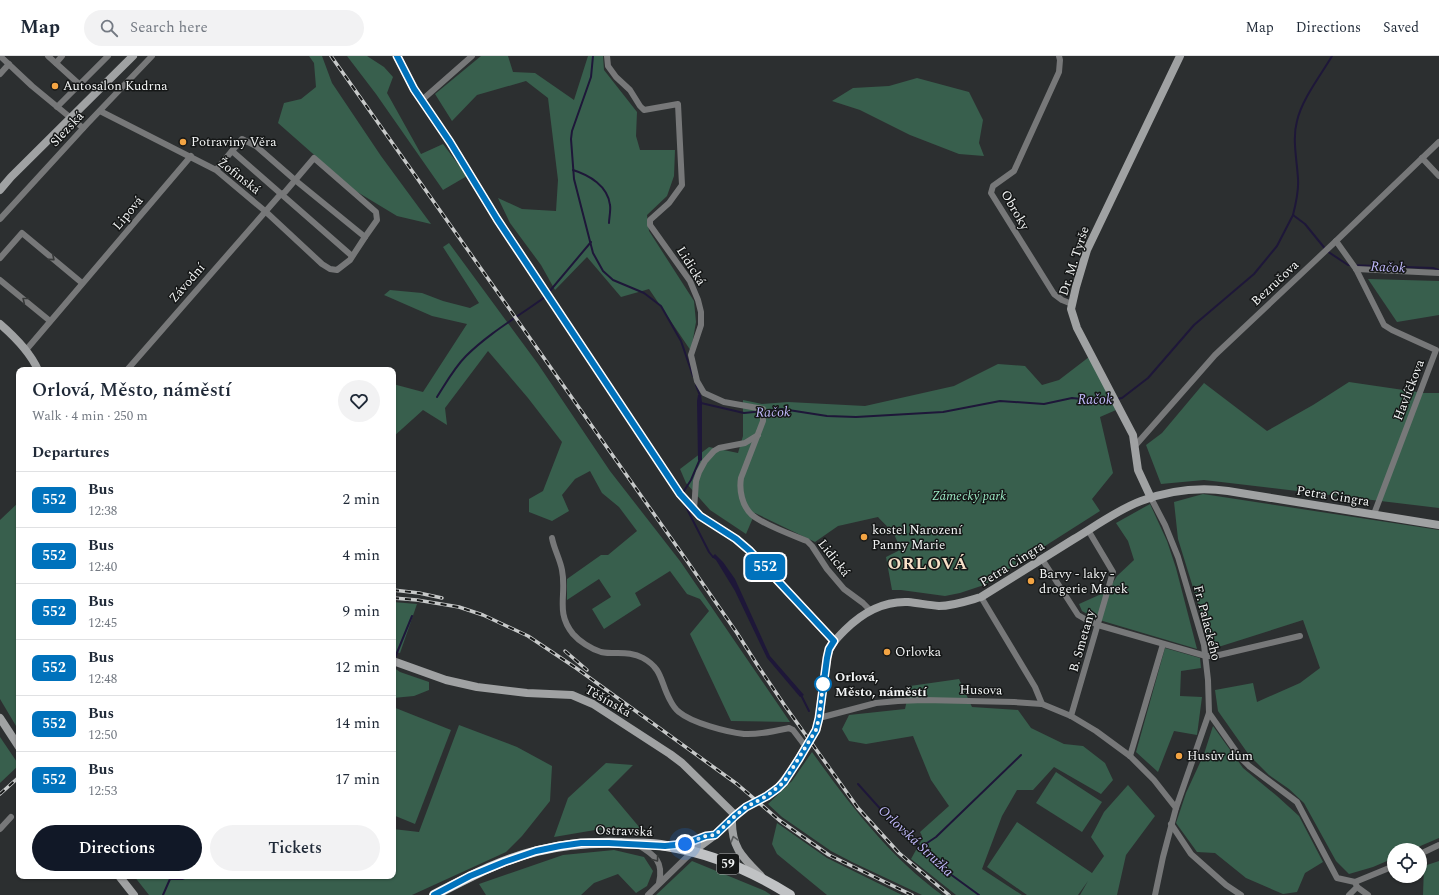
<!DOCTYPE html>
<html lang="en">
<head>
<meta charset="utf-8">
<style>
	body { margin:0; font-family:Spectral,serif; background:#f2f2f3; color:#1f2937; height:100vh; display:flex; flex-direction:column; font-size:15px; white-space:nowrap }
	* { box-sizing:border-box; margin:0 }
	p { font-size:13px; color:#747a83 }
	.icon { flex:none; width:22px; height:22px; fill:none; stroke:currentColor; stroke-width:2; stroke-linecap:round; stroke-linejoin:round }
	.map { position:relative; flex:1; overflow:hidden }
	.panel { position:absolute; left:16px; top:311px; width:380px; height:512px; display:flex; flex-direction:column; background:#fff; border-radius:8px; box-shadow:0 1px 3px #0004 }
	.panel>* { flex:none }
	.badge { padding:0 8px; border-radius:6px; font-size:14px; line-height:26px }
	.tools { position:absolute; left:1387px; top:787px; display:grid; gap:8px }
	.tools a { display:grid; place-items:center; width:40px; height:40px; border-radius:50%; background:#fff; box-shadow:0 1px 3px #0004; font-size:20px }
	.you { position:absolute; width:20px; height:20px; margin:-10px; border:3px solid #fff; border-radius:50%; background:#1a73e8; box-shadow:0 0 0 6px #1a73e833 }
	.map>.badge { position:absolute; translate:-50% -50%; box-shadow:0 0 0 2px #fff }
	h2 { padding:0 16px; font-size:15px; line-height:36px }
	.round { display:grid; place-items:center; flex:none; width:42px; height:42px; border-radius:21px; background:#f2f2f3 }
	.summary { display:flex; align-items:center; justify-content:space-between; height:68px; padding:0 16px }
	h1 { font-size:19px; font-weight:600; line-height:30px }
	.action { display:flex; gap:8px; margin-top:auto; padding:8px 16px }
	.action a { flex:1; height:46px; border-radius:24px; background:#111827; color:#fff; font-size:16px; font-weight:600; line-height:46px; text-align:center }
	.action a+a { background:#f2f2f3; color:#1f2937 }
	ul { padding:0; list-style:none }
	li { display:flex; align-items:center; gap:12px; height:56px; padding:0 16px; border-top:1px solid #e0e1e3 }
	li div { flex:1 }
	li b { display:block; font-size:15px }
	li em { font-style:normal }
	li .badge { min-width:44px; font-weight:700; text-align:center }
	header { display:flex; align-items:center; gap:24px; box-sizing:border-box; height:56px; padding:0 20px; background:#fff; border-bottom:1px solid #e0e1e3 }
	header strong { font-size:19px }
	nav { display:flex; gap:22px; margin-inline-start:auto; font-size:14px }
	.search { width:280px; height:36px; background:#f2f2f3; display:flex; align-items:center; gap:10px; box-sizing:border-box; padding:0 14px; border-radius:22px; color:#747a83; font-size:15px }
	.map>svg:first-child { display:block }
	.green { fill:#385f4d }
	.water { fill:#1e1739 }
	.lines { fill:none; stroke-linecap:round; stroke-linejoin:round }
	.stream { stroke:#1e1739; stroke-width:2 }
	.street { stroke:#777879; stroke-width:6 }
	.secondary { stroke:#a0a2a3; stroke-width:8 }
	.primary { stroke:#c0c2c4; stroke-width:10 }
	.rail-casing { stroke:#c7c9c9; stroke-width:3.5 }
	.rail { stroke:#151717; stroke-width:2; stroke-dasharray:6; stroke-linecap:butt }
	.oneway { stroke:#373939 }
	.oneway2 { stroke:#5a5c5d }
	.line-casing { stroke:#fff; stroke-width:9 }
	.line { stroke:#0072bc; stroke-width:6 }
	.walk { stroke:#f3f5f5; stroke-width:4; stroke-dasharray:0 7.2 }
	.poi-dot { fill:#f3a443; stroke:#151717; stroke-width:1.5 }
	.stop-dot { fill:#fff; stroke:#0072bc; stroke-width:2 }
	.labels { text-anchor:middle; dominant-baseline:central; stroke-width:3; stroke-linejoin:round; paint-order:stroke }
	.shield { fill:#151717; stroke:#b0b2b2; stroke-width:1 }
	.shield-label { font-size:12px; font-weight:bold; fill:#f3f5f5 }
	.poi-label { font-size:13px; fill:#f3f5f5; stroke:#151717; text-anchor:start }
	.street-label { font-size:13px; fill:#f3f5f5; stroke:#151717 }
	.park-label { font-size:13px; font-style:italic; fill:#9ae8c3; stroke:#151717 }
	.stop-label { font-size:13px; font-weight:bold; fill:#f3f5f5; stroke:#151717; text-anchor:start }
	.water-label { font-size:14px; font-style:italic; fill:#bfb8fa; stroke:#151717 }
	.district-label { font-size:17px; font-weight:bold; letter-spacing:1px; fill:#f7e0c8; stroke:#151717 }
</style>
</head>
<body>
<header>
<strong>Map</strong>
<div class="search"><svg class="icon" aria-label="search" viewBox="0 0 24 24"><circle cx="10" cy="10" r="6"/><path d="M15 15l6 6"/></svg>Search here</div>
<nav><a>Map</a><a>Directions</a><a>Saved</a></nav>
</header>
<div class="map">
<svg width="1439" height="839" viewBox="0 0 1439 839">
	<rect width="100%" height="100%" fill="#2c2f30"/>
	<!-- green -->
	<g class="green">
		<polygon points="309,0 322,0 332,27 381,100 431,168 397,160 354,134 278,67 284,47 301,43 316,31 314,7"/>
		<polygon points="347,0 367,0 384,11 393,21 387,37 421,98 443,88 467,120 443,134 376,38"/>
		<polygon points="481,0 508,0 513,16 535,17 574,44 588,0 603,0 604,14 637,56 636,80 640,94 675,94 674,120 667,140 647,159 649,175 694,245 696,266 691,295 649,233 621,241 587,201 555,234 541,209 510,167 498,142 522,153 556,155 558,124 548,42 526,25 477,39 452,65 435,38"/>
		<polygon points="917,22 969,36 983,64 979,87 984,100 959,98 910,79 860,54 832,45 853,32 889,30"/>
		<polygon points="449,187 538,308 610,415 680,505 790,666 731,665 690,578 709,555 700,543 687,538 670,515 635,537 641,549 604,573 592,553 611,541 599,523 567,544 567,523 601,499 608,499 637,475 619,451 602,437 590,415 575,423 562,439 569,455 552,465 529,456 529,443 543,435 562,386 528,342 488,295 445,352 447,369 423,354 393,381 393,328 423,336 467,268 432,260 384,239 390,234 422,237 443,245 470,252 479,247 443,191"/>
		<polygon points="1368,223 1439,225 1439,259 1397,266"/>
		<path d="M1089 301 1116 354 1100 361 1113 417 1092 443 1100 455 984 529 960 537 945 540 901 534H892L886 501 898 495C900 480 888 472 878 461L838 470 815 486 755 457 746 478 710 454 686 427 680 413 709 391 738 397 743 380V344L762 348 788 346 865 350 954 330 998 308 1025 310 1042 329 1059 324Z"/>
		<polygon points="1349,326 1424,337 1439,337 1439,452 1204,424 1161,428 1146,389 1162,377 1204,327 1267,375 1313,349"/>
		<polygon points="1203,438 1439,474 1439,782 1411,794 1394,794 1394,802 1373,811 1349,818 1336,805 1304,747 1289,733 1269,719 1249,699 1218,655 1215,634 1253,627 1257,646 1300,627 1320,612 1303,564 1212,593 1178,483 1174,446"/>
		<polygon points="19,446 19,675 0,643 0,464"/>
		<polygon points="1150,448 1167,485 1176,512 1197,593 1096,563 1082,555 1079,548 1108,535 1117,520 1134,504 1128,485 1116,467"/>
		<polygon points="393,546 417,548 400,597 393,595"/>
		<polygon points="1165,592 1200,602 1201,612 1181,615 1180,640 1202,641 1197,679 1174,675 1158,716 1136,696"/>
		<polygon points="393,611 400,616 429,626 429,634 414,640 393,642"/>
		<polygon points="959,623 972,651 1018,654 1031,672 1064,688 1083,690 1105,707 1113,724 1101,738 1054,711 1033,734 1017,734 1002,760 982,813 1022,839 956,839 911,803 921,785 922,780 920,776 949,750 931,724 913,680 866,688 849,685 842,673 849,659 905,653 910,630"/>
		<polygon points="393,651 451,674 415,768 393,759"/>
		<polygon points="459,669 517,691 552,710 550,745 522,780 506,796 412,839 149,839 134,820 393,820 393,773 419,776"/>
		<polygon points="1213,670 1243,712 1277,740 1299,760 1323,806 1305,817 1297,836 1283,838 1246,822 1215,797 1197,796 1176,767 1186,737 1204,698"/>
		<polygon points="0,681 19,709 0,727"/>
		<path d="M812 696C850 749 889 800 942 839H922L852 806 831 795 782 761 768 748 792 725Z"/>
		<polygon points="606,707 633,709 608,734 640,772 595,774 554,781 568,742"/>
		<polygon points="1056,716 1102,746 1082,776 1036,747"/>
		<polygon points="1128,729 1155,760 1126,799 1117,839 1080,839 1088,825 1078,839 1027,839 987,811 1017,766 1092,817 1104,800 1091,781 1104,756"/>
		<polygon points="777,767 827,802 902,839 827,839 777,798 772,788"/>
		<polygon points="614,794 644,801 653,815 647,830 636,837 618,818 594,827 581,839 486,839 479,828 563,799"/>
		<polygon points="692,805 765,835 771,839 656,839"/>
		<polygon points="1439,805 1439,839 1423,839 1424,810"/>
	</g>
	<!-- water -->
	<g class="water">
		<polygon points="698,339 701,339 702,346 702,404 700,405 698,404 697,345"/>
		<polygon points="715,498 723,506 735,523 770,600 804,639 800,641 767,602 735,535 716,504 712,501"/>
	</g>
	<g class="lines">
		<!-- stream -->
		<g class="stream">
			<polyline points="593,0 591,21 572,75 571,83 574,123 593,197 603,215 613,224 644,237 661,250 681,285 693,320"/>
			<path d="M573 114C589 119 608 130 610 149 611 154 609 162 609 167"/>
			<path d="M1293 159C1296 147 1299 135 1298 123 1297 104 1292 83 1297 65 1302 43 1321 19 1332 0"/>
			<polyline points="549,236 591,186"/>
			<polyline points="696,329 700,340"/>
			<path d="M437 341C446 327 454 312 466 300 489 277 519 260 545 241"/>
			<polyline points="1117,343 1122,342 1148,322 1194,269 1254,218 1277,190 1293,159 1305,168 1327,195 1348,209 1433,212 1439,214"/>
			<polyline points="701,347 744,357 782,353 827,360 856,361 943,356 1000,345 1044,348 1072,342 1101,345 1112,344"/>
			<polyline points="682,438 691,424 700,403"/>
			<polyline points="685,449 709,496 713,501"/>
			<polyline points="394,604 412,560"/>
			<polyline points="801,639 809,655"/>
			<polyline points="858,728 884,757 946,815 979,839"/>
			<polyline points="921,791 936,781 1021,699"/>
			<polyline points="163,839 170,823 182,823 190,820"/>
		</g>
		<!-- street -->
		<g class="street">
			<polyline points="0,0 32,30 83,72"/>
			<polyline points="48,0 79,28"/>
			<path d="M607 0 608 10 616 21 630 34 640 50 644 54 678 48 682 129 669 147 650 164V169L690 225 698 244 701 256V269L691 299 697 325 704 337 724 346 763 353V365L741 422C739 434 742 450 752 459 764 469 792 479 807 485L812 490 827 513 844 533 863 547 870 554"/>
			<polyline points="1059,0 1060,4 1059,16 1014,115 993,130 991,137 1054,238 1062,244 1072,248"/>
			<polyline points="56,7 62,0"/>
			<polyline points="0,18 9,8"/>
			<polyline points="422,44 472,0"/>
			<polyline points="57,51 108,0"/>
			<polyline points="100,55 216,114 265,155 322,208 330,213 337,214 350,204 365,181 295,124 256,90 242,83 216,114"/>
			<polyline points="232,95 352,200"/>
			<polyline points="1422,102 1439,120"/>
			<polyline points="0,163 87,68 152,0"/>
			<polyline points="1336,185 1356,213 1384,269 1392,274 1436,294 1374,458"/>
			<polyline points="0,202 22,177 82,227"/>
			<polyline points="1356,213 1439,217"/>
			<polyline points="0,224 50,265"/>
			<polyline points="26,294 191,100"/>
			<polyline points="127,314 279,140 285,136 314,102 376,156 377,164 365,181"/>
			<polyline points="1134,391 1215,299 1336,185 1439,86"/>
			<polyline points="1151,442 1165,469 1178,501 1204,589 1208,624 1209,657 1176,752 1163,801 1155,839"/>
			<polyline points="694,454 696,425 699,416 705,405 714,395 719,392 745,387 758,379"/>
			<path d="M552 482C554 493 560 503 562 514 567 539 555 556 573 578 579 585 591 593 601 596 615 599 629 594 643 602 663 613 660 626 670 644 672 648 675 653 679 656 692 667 727 676 744 678 759 679 775 675 789 672L793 674 806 691"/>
			<polyline points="1042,503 1078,559 1085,563 1098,569 1206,600 1215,600 1300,580"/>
			<polyline points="981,541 1035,631 1042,648"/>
			<polyline points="1209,657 1240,701 1249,710 1297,746 1337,822 1355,826 1394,810"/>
			<polyline points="1071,660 1113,516 1088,474"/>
			<polyline points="819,662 876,647 898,645 924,644 1014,646 1042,648 1071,660 1096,675 1130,700 1154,724 1176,752"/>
			<polyline points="1130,700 1163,588"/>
			<polyline points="1171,768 1191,798 1226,829 1241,839"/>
			<polyline points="0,773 11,761"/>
			<path d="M638 789C655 799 664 806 659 827"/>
			<polyline points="1420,798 1439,789"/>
			<polyline points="1357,831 1368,839"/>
			<polyline points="648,839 692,796"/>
			<polyline points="1349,839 1357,831 1355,826"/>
		</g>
		<!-- secondary -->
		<g class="secondary">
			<polyline points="397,0 414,33 450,86 497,163 680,438 700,460 736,483 750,495 834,585"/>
			<polyline points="0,134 11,121 133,0"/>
			<path d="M0 268C15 281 30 296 38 314"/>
			<polyline points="1151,442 1138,414 1133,379 1077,272 1071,253 1076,231 1087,194 1180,0"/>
			<polyline points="393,605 446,624 477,631 527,637 572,639 593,648 670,698 682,707 735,759"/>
			<polyline points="0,662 19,691"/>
			<path d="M732 763C731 791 742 801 761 820"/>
			<polyline points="671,789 685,788 712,780"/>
			<path d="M692 796 715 779 735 759 746 751 767 740 778 732 791 715 816 674 819 662 827 602C829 590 836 583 845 574 862 557 883 545 908 546 918 547 928 549 939 550 953 550 967 545 981 541 1012 522 1043 502 1074 483 1094 471 1119 453 1141 445 1168 435 1199 431 1228 435L1439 469"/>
			<polyline points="119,820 134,839"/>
		</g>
		<!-- primary -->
		<path class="primary" d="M434 839C467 822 500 804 537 795 565 788 592 786 621 787 636 788 652 787 666 790 710 797 752 815 790 839"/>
		<!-- rail casing -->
		<g class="rail-casing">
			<g id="rail">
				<polyline points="331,0 685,502 737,577 758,610 785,650 858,752 899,797 949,839"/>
				<polyline points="393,534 419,537 442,542"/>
				<polyline points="393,542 417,544 459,551 483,559 528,580 576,612 737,728 779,764 829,799 912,839"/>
				<polyline points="565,595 587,614"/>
				<polyline points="0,738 19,721"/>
			</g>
		</g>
		<!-- rail -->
		<use href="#rail" class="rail"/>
	</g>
	<!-- one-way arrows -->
	<defs><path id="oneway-chevron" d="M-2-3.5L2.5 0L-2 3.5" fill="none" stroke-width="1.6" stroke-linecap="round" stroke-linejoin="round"/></defs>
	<g class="oneway">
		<use href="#oneway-chevron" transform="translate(52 202) rotate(40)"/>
		<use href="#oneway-chevron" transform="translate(25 244) rotate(-141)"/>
		<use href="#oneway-chevron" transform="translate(656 803) rotate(54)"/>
	</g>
	<use class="oneway2" href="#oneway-chevron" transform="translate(734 783) rotate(-106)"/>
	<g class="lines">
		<!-- line casing -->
		<g class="line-casing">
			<polyline id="line" points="397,0 414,33 450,86 497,163 680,438 700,460 736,483 750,495 834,585 829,593 827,602 819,662 816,674 799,703 784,726 778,732 767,740 746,751 735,760 715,779 706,780 685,788 665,790 609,787 581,787 560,790 536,795 504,806 470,820 434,839"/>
		</g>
		<!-- line -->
		<use href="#line" class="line"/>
		<!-- walk -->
		<polyline class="walk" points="685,788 706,780 715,779 735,760 746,751 767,740 784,726 816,674 819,662 823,628"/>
	</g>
	<!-- markers -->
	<g class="poi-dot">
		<circle cx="55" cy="30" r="4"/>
		<circle cx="183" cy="86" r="4"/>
		<circle cx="864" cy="481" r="4"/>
		<circle cx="1031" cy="525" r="4"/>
		<circle cx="887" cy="596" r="4"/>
		<circle cx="1179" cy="700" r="4"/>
	</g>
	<circle class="stop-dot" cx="823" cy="628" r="8"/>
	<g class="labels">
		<!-- shield labels -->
		<rect class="shield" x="717" y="798" width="22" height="20" rx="3"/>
		<g class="shield-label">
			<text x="728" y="808">59</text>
		</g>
		<!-- poi labels -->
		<g class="poi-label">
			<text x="63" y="30">Autosalon Kudrna</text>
			<text x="191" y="86">Potraviny Věra</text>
			<text x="872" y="474">kostel Narození<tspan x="872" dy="15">Panny Marie</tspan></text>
			<text x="1039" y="518">Barvy - laky -<tspan x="1039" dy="15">drogerie Marek</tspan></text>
			<text x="895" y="596">Orlovka</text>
			<text x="1187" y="700">Husův dům</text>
		</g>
		<!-- street labels -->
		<g class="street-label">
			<text transform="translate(67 73) rotate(-47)">Slezská</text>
			<text transform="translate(239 120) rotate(38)">Žofinská</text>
			<text transform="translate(1015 154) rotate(60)">Obroky</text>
			<text transform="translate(128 157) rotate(-50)">Lipová</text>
			<text transform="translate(1074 205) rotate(-72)">Dr. M. Tyrše</text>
			<text transform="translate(691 210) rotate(58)">Lidická</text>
			<text transform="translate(187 227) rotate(-49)">Závodní</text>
			<text transform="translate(1275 227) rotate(-43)">Bezručova</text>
			<text transform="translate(1409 334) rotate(-69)">Havlíčkova</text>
			<text transform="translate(1333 440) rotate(9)">Petra Cingra</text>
			<text transform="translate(834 502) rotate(52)">Lidická</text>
			<text transform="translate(1012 508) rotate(-32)">Petra Cingra</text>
			<text transform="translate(1207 567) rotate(76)">Fr. Palackého</text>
			<text transform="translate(1082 585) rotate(-74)">B. Smetany</text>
			<text transform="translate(981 634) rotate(1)">Husova</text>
			<text transform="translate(608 645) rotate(30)">Těšínská</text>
			<text transform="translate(624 775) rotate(2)">Ostravská</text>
		</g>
		<!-- park labels -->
		<g class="park-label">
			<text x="969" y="440">Zámecký park</text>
		</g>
		<!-- stop labels -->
		<g class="stop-label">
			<text x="835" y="621">Orlová,<tspan x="835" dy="15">Město, náměstí</tspan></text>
		</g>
		<!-- water labels -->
		<g class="water-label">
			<text transform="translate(1388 211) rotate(3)">Račok</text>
			<text x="1095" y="343">Račok</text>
			<text transform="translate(773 356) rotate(-1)">Račok</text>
			<text transform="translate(916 785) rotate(43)">Orlovská Stružka</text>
		</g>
		<!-- district labels -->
		<g class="district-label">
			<text x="928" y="508">ORLOVÁ</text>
		</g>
	</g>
</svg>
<div class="tools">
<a><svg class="icon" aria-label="locate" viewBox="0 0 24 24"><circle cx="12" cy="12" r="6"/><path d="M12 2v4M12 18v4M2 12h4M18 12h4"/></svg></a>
</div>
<div class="you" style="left:685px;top:788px"></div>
<b class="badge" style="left:765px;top:511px;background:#0072bc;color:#fff">552</b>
<section class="panel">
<div class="summary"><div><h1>Orlová, Město, náměstí</h1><p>Walk · 4 min · 250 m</p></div><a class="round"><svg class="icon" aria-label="heart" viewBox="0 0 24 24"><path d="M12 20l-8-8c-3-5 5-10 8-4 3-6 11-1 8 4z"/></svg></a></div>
<h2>Departures</h2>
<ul>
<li><span class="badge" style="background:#0072bc;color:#fff">552</span><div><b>Bus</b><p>12:38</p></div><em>2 min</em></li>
<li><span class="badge" style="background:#0072bc;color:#fff">552</span><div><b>Bus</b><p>12:40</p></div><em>4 min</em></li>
<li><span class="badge" style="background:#0072bc;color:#fff">552</span><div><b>Bus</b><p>12:45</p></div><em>9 min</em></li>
<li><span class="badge" style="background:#0072bc;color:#fff">552</span><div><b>Bus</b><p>12:48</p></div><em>12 min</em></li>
<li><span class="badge" style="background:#0072bc;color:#fff">552</span><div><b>Bus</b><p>12:50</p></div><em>14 min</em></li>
<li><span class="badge" style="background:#0072bc;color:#fff">552</span><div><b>Bus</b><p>12:53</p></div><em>17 min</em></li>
</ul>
<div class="action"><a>Directions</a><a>Tickets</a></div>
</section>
</div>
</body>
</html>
